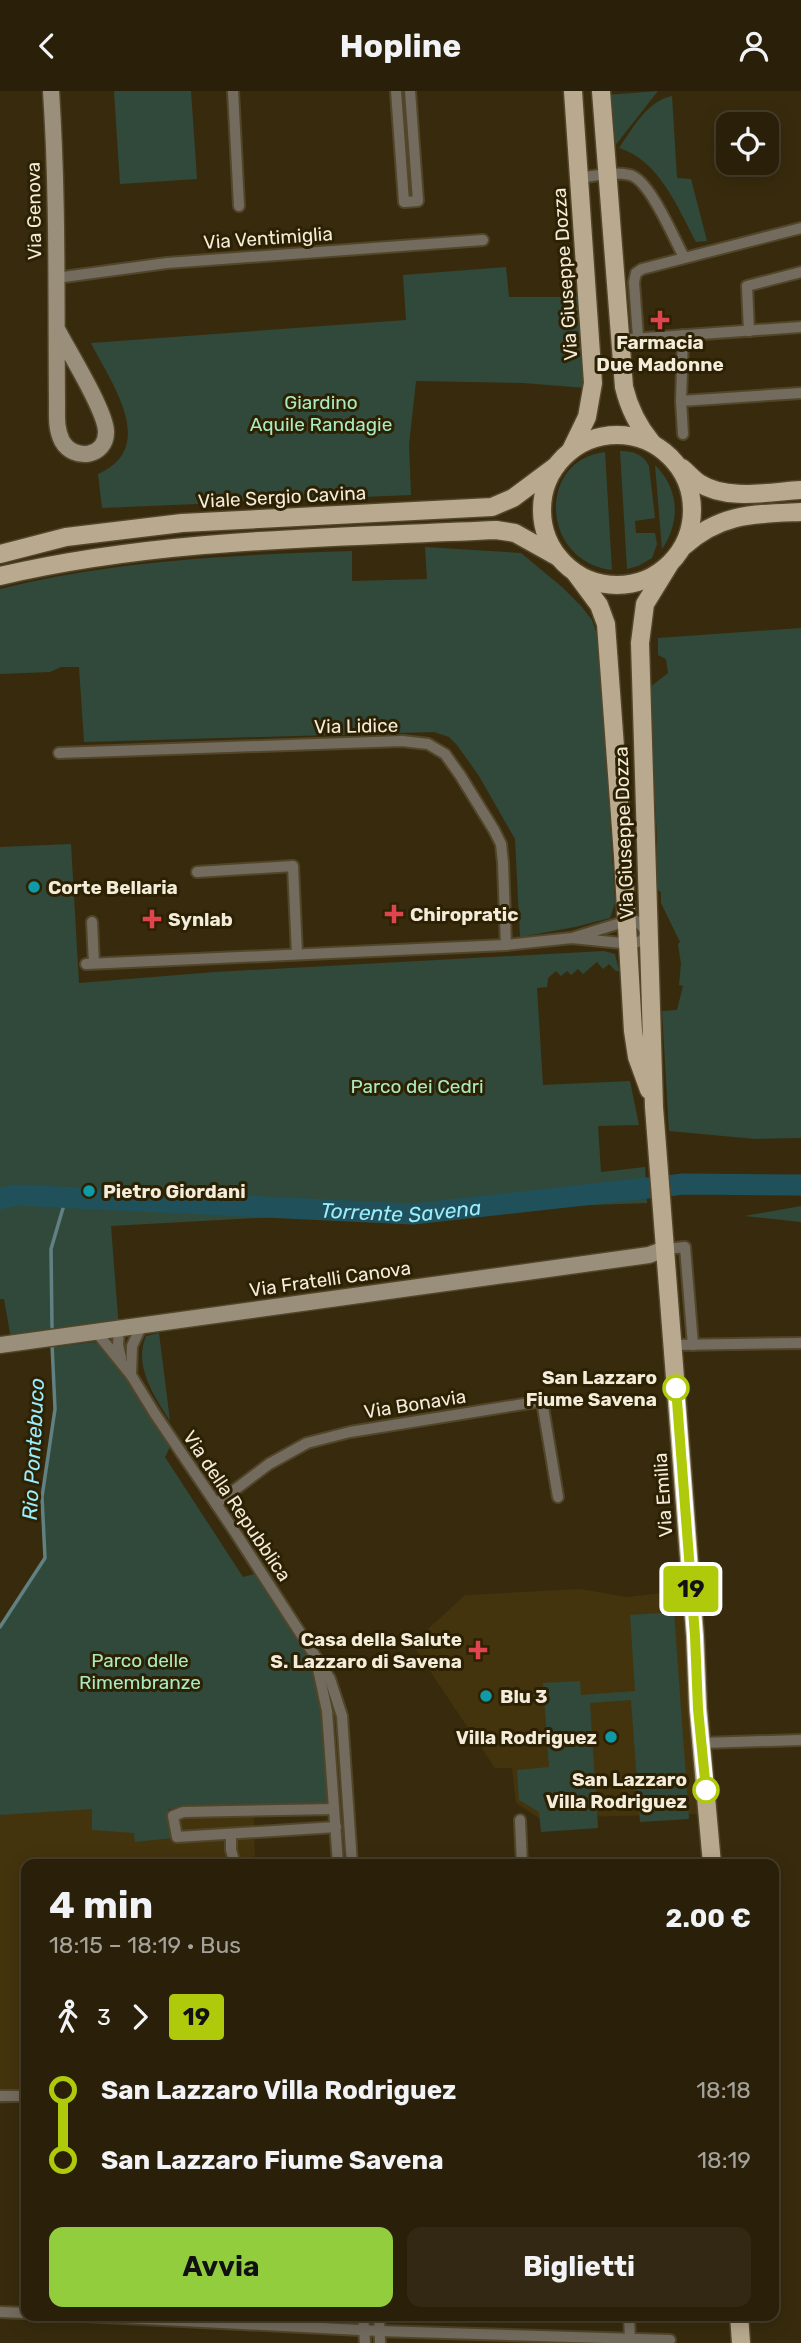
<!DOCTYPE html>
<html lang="it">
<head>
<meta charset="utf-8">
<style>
	body { margin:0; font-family:Rubik,sans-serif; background:#322813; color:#f1f3f6; height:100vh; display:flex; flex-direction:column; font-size:26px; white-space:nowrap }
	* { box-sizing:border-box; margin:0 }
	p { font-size:23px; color:#a5a39c }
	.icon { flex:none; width:38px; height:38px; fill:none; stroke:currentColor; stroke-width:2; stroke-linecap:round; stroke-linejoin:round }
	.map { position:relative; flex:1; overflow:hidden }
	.side { position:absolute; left:21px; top:1768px; width:758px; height:462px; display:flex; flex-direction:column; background:#2a200a; border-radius:14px; box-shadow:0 4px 18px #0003,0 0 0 2px #463e2b }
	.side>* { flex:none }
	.badge { padding:0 14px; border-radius:5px; font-size:24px; line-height:46px }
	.tools { position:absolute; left:716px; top:21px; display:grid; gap:14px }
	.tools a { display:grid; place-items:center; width:63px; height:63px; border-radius:14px; background:#2a200a; box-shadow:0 4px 18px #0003,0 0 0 2px #463e2b; font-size:35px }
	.map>.badge { position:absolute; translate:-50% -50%; box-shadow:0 0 0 4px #fff }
	.legs { display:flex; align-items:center; gap:10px; height:77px; padding:0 28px; font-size:23px }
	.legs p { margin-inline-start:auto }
	.headline { display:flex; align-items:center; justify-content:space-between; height:119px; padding:0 28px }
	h1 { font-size:38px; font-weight:700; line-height:52px }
	.button { display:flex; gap:14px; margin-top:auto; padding:14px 28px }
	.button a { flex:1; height:80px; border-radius:14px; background:#92cd3e; color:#111; font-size:28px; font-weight:700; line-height:80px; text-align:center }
	.button a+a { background:#322813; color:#f1f3f6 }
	ul { padding:0 28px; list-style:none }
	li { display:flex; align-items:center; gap:24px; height:70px; font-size:26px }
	li i { display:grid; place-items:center; width:10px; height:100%; margin:0 9px; background:currentColor }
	li i::after { content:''; width:18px; height:18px; margin:-9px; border:5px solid; border-radius:50%; background:#2a200a }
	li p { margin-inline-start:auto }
	li:first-child i { background:linear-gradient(#0000 50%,currentColor 0) }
	li:last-child i { background:linear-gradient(currentColor 50%,#0000 0) }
	header { display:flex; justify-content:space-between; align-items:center; height:91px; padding:0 28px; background:#2a200a; font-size:32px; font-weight:700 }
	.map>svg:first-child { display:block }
	.built { fill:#44340e }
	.green { fill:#31493a }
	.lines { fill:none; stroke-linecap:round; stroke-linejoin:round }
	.stream { stroke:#608081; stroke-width:3.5 }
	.river { stroke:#20515a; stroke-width:21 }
	.street-casing { stroke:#52462a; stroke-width:14 }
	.secondary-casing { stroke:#52462a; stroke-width:19 }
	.primary-casing { stroke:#52462a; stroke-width:21 }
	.street { stroke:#736c5e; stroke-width:10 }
	.secondary { stroke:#9a8f7a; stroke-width:16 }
	.primary { stroke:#b9aa8f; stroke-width:18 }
	.line-1-casing { stroke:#fff; stroke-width:16 }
	.line-1 { stroke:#afca0b; stroke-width:10 }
	.health-dot { fill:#e0444e; stroke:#2d2103; stroke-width:2.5 }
	.culture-dot { fill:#0f9aa8; stroke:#2d2103; stroke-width:2.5 }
	.stop-1-dot { fill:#fff; stroke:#afca0b; stroke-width:3.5 }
	.labels { text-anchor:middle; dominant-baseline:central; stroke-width:6; stroke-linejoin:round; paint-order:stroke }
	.street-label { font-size:19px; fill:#f4ecdb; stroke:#2d2103 }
	.poi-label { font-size:19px; font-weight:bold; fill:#f4ecdb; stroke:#2d2103; text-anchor:start }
	.park-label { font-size:19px; fill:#aaeac2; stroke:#2d2103 }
	.stop-label { font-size:19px; font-weight:bold; fill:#f4ecdb; stroke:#2d2103; text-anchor:end }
	.water-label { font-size:21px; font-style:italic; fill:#99edff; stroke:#2d2103 }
</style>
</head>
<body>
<header><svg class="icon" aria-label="back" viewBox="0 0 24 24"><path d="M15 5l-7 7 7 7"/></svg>Hopline<svg class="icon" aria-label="person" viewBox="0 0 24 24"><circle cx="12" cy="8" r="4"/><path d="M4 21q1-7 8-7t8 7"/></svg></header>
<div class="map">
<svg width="801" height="2252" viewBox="0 0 801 2252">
	<rect width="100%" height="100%" fill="#382b0d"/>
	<!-- built -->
	<g class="built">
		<polygon points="580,1498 626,1506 683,1500 700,1723 539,1727 516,1712 512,1677 495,1677 416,1559 426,1540 465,1504"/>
		<polygon points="165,1700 253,1704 255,1773 26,1773 26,2011 0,2013 0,1708"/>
	</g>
	<!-- green -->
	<g class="green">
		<polygon points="114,0 191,0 197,88 120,93"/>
		<polygon points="658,0 614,56 607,4"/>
		<path d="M672 5 677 87 691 88 707 150 696 151C678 117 659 69 619 57 633 37 647 10 672 5Z"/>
		<path d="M506 176 509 206H577L586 297 523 292 416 290 409 353 411 404 102 417 98 383C159 356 111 292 91 252L406 229 403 184Z"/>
		<path d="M620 360C633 360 643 363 649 375L655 427 635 430 636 442H655L657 453 652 467 638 475 627 478Z"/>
		<path d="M605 361 612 479C541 471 536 369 605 361Z"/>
		<path d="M655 374C679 398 681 430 662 458Z"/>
		<path d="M425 456 521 462 562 496 581 515 592 529 599 549 615 812 610 827 575 836 520 846 515 748 479 685 457 654 449 646 434 641 84 651 79 576H61L50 581 0 583V498C115 469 235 464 352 460V490L427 488Z"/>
		<polygon points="801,537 801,1047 756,1048 669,1040 662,920 677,919 683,895 679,894 681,873 678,853 680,851 661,812 661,801 656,798 657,747 649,597 668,582 666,568 658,564 658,547"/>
		<polygon points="71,753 79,892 215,881 604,860 615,863 619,880 616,880 609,873 603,878 597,871 583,883 578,878 571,884 567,880 561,885 556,880 548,887 547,896 537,897 543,994 630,990 639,1034 598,1035 601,1081 645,1076 647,1112 420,1120 241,1114 366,1121 111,1135 119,1239 11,1248 4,1208 0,1208 0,756"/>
		<polygon points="801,1115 801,1131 745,1125"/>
		<path d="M159 1242 170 1330C155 1306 133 1275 146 1245Z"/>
		<polygon points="94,1251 114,1262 173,1350 165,1366 243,1486 261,1481 315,1564 334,1714 168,1718 173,1747 135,1751 134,1742 92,1739 92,1718 0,1724 0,1536 45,1467 42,1406 55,1318 52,1256"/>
		<polygon points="674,1521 689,1728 640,1731 631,1609 590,1612 598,1737 541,1741 539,1721 519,1709 517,1679 549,1676 543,1592 580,1590 581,1604 635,1600 630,1524"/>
	</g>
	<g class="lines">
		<!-- stream -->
		<g class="stream">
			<polyline points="52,1236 51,1158 66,1107"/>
			<polyline points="0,1536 45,1467 42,1406 55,1318 52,1253"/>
		</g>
		<!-- river -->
		<path class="river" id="s1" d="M0 1108 15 1104 413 1123 684 1093 801 1094"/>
		<!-- street casing -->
		<g class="street-casing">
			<g id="street">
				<polyline points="233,0 239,115"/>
				<polyline points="396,0 404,111 418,110 410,0"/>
				<path d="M579 87C595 85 614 80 630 84 650 89 674 148 684 166"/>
				<polyline points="56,187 167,172 483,149"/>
				<polyline points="749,240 747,195 801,181"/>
				<polyline points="683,244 681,310 683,343"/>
				<polyline points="638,246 634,191 636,182 642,178 801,137"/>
				<polyline points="631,248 801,236"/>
				<polyline points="681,310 801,302"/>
				<polyline points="59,662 402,650 428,653 445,663 460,684 494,739 501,753 503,772 506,854"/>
				<polyline points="197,781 293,775 297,863"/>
				<polyline points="92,831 94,872"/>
				<polyline points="86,873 506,854 572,847 627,830 637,830 648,842 641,850 631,853 572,847"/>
				<polyline points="665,1158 685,1156 693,1254"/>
				<polyline points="119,1239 118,1254 121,1267"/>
				<polyline points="97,1242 131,1284 155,1323 233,1438 330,1588 342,1625 352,1773"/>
				<polyline points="672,1254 801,1252"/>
				<polyline points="131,1284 132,1255 141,1236"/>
				<polyline points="216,1413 269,1373 307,1352 350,1341 542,1310 558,1406"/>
				<polyline points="317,1573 327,1620 338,1773"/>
				<polyline points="702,1652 801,1649"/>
				<polyline points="334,1718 183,1721 173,1725 177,1746 336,1736"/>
				<polyline points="520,1729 522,1773"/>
				<polyline points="231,1743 231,1759 235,1773"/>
				<polyline points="0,2005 26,2005"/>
				<polyline points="0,2221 26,2222"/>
				<polyline points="65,2224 380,2240 670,2249"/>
				<polyline points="363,2224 365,2252"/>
				<polyline points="379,2224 380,2252"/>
				<polyline points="629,2224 630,2249"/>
			</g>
		</g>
		<!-- secondary casing -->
		<g class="secondary-casing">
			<g id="secondary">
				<path d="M51 0C58 104 56 209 57 313 57 326 56 338 62 350 74 371 107 366 106 340 105 319 69 261 58 240"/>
				<polyline points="0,1254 649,1164 665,1158"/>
			</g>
		</g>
		<!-- primary casing -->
		<g class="primary-casing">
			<g id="primary">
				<path d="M601 0 624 296C629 317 638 335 652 352"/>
				<circle cx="617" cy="419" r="75"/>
				<polyline points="571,359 587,326 593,292 573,0"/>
				<path d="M682 377C688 382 693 388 699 392 727 410 769 401 801 399"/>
				<path d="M684 455C721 422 754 423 801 421"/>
				<polyline points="0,463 66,446 182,432 492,416 513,407 556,375"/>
				<polyline points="669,474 645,513 640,552 654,1016 695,1545 698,1617 712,1773"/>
				<polyline points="576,483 599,514 606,533 623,765 633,940 637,966 649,999"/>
				<path d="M0 485C162 447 330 447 496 439L515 442 558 466"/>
				<polyline points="739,2224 741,2252"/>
			</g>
		</g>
		<!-- street -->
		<use href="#street" class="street"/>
		<!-- secondary -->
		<use href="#secondary" class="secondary"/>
		<!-- primary -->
		<use href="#primary" class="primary"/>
	</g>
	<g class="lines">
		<!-- line-1 casing -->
		<g class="line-1-casing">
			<polyline id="line-1" points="676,1297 695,1545 698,1618 706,1699"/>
		</g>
		<!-- line-1 -->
		<use href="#line-1" class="line-1"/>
	</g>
	<!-- markers -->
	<g class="health-dot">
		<path d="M656.5 218.5h7v7h7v7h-7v7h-7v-7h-7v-7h7z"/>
		<path d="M390.5 812.5h7v7h7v7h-7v7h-7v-7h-7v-7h7z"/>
		<path d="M148.5 817.5h7v7h7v7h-7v7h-7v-7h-7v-7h7z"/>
		<path d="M474.5 1548.5h7v7h7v7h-7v7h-7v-7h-7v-7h7z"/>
	</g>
	<g class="culture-dot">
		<circle cx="34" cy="796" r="7"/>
		<circle cx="89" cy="1100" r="7"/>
		<circle cx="486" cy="1605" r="7"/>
		<circle cx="611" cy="1646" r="7"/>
	</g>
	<g class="stop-1-dot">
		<circle cx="676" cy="1297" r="12"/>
		<circle cx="706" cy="1699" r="12"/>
	</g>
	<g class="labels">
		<!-- street labels -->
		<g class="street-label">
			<text transform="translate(34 120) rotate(-91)">Via Genova</text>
			<text transform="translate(268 147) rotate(-4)">Via Ventimiglia</text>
			<text transform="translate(565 183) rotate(-94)">Via Giuseppe Dozza</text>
			<text transform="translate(282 406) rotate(-3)">Viale Sergio Cavina</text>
			<text transform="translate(356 635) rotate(-1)">Via Lidice</text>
			<text transform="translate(624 742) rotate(-92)">Via Giuseppe Dozza</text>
			<text transform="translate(330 1188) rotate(-8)">Via Fratelli Canova</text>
			<text transform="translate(415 1313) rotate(-9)">Via Bonavia</text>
			<text transform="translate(663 1404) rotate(-94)">Via Emilia</text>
			<text transform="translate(237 1415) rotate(56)">Via della Repubblica</text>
		</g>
		<!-- poi labels -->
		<g class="poi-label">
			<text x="660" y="251" text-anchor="middle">Farmacia<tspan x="660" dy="22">Due Madonne</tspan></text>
			<text x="48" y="796">Corte Bellaria</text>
			<text x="410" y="823">Chiropratic</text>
			<text x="168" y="828">Synlab</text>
			<text x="103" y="1100">Pietro Giordani</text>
			<text x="462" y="1548" text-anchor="end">Casa della Salute<tspan x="462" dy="22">S. Lazzaro di Savena</tspan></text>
			<text x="500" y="1605">Blu 3</text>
			<text x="597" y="1646" text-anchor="end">Villa Rodriguez</text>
		</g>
		<!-- park labels -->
		<g class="park-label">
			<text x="321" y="311">Giardino<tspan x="321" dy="22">Aquile Randagie</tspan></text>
			<text x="417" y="995">Parco dei Cedri</text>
			<text x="140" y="1569">Parco delle<tspan x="140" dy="22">Rimembranze</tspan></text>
		</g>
		<!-- stop labels -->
		<g class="stop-label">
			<text x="657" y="1286">San Lazzaro<tspan x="657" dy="22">Fiume Savena</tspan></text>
			<text x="687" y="1688">San Lazzaro<tspan x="687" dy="22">Villa Rodriguez</tspan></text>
		</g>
		<!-- water labels -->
		<g class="water-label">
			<text stroke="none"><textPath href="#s1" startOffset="402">Torrente Savena</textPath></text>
			<text transform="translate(33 1358) rotate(-87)">Rio Pontebuco</text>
		</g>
	</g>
</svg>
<div class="tools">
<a><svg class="icon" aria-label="locate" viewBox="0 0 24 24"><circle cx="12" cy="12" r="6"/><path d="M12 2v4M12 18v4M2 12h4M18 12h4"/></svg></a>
</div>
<b class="badge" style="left:691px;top:1498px;background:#afca0b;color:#111">19</b>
<section class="side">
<div class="headline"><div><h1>4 min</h1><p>18:15 – 18:19 · Bus</p></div><b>2.00 €</b></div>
<div class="legs"><svg class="icon" aria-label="walk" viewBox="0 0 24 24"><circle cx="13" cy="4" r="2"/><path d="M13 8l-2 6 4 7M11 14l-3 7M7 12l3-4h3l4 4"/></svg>3<svg class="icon" aria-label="forward" viewBox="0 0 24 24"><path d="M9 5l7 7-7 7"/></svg><b class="badge" style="background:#afca0b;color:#111">19</b></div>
<ul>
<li><i style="color:#afca0b"></i><b>San Lazzaro Villa Rodriguez</b><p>18:18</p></li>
<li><i style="color:#afca0b"></i><b>San Lazzaro Fiume Savena</b><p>18:19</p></li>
</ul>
<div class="button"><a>Avvia</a><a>Biglietti</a></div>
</section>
</div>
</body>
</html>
